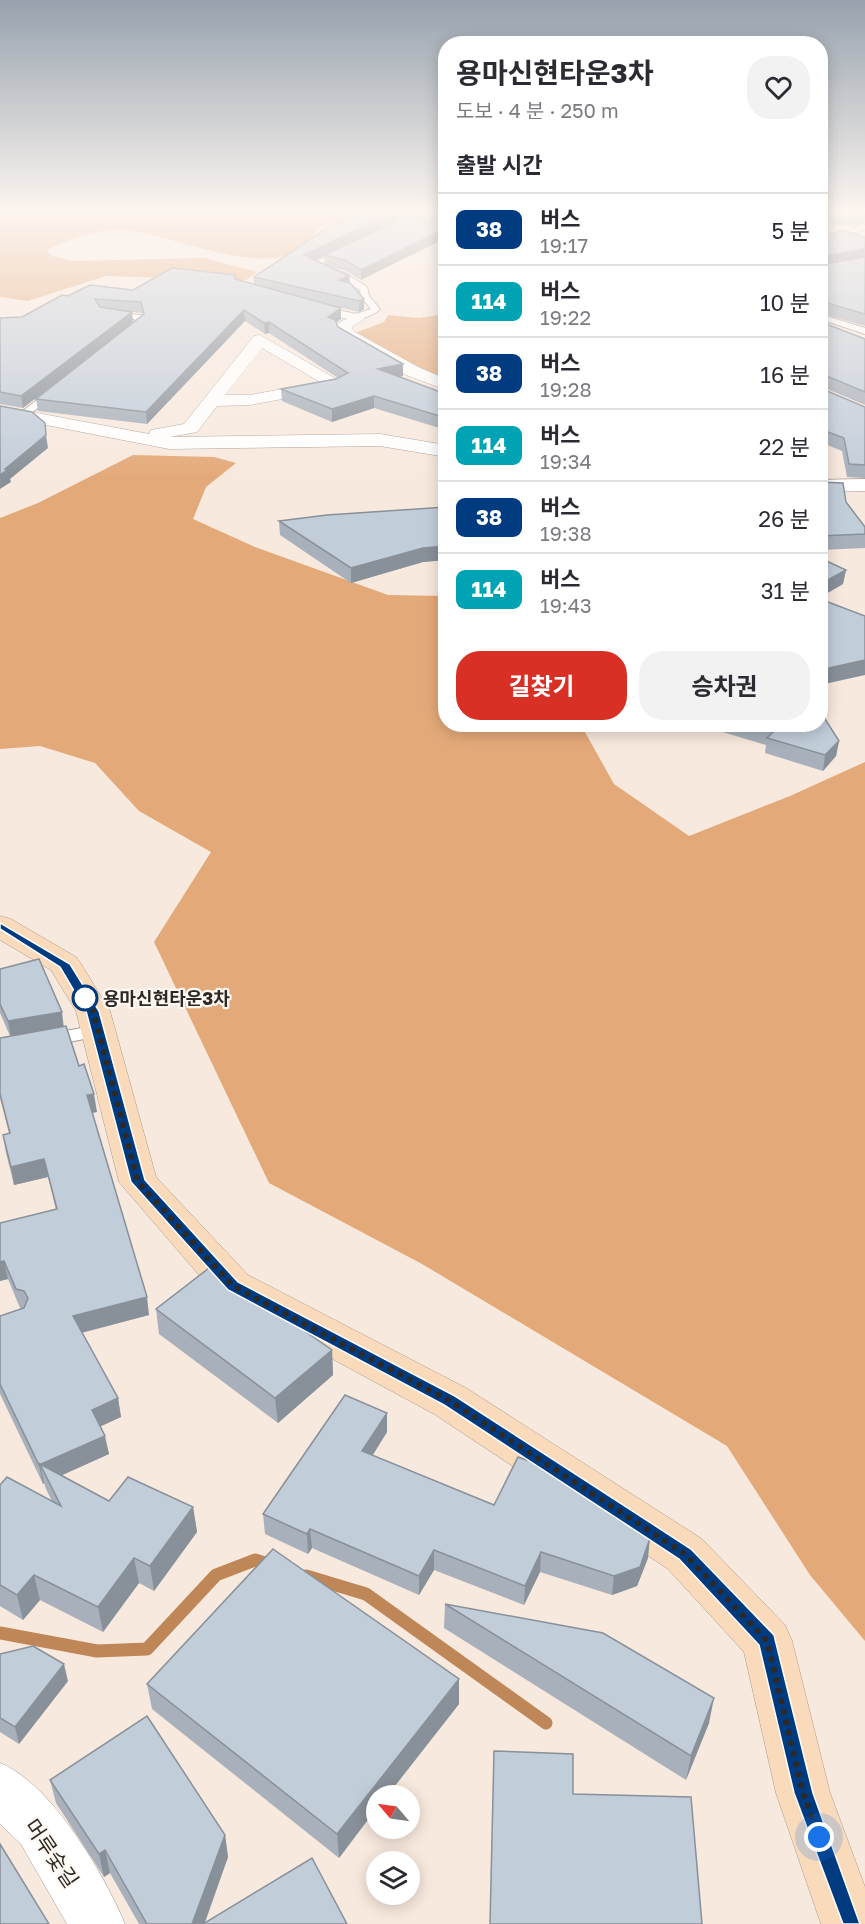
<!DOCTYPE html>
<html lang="ko">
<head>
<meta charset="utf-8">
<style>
	body { margin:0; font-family:"Golos Text","Noto Sans KR",sans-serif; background:#f2f2f3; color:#2b2b33; height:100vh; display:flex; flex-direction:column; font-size:22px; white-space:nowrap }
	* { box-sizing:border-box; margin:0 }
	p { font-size:20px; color:#7c7c81 }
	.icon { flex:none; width:33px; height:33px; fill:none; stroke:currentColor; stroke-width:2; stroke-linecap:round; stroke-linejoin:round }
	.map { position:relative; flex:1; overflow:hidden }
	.drawer { position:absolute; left:438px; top:36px; width:390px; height:696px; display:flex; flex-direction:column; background:#fff; border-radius:24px; box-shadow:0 3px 15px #0003 }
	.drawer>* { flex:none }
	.badge { padding:0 12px; border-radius:9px; font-size:21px; line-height:39px }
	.needle { width:39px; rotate:299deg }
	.tools { position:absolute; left:366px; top:1785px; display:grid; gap:12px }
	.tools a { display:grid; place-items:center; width:54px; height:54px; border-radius:50%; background:#fff; box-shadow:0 3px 15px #0003; font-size:30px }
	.you { position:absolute; width:30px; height:30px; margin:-15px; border:4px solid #fff; border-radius:50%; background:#1a73e8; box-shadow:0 0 0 9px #1a73e833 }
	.map>.badge { position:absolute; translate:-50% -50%; box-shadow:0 0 0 3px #fff }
	h2 { padding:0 18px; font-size:22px; line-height:54px }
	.round { display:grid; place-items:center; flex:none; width:63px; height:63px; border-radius:24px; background:#f2f2f3 }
	.overview { display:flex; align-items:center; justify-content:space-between; height:102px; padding:0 18px }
	h1 { font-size:28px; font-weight:700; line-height:45px }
	.action { display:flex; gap:12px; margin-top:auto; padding:12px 18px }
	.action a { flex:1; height:69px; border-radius:24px; background:#d93025; color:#fff; font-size:24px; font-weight:700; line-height:69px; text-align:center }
	.action a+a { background:#f2f2f3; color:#2b2b33 }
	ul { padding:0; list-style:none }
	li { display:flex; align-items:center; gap:18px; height:72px; padding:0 18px; border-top:2px solid #e1e1e2 }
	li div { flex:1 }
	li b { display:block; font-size:22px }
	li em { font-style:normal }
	li .badge { min-width:66px; font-weight:700; text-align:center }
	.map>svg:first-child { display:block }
	.forest { fill:#e4a979 }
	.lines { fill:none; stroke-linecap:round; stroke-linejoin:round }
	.stream { stroke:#bf8657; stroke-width:13 }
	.lane-casing { stroke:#a99b91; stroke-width:2 }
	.street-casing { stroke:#a99b91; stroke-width:1 }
	.secondary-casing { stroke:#a99b91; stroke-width:1 }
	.lane { fill:#fff; fill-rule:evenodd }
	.street { fill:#fff; fill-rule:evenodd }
	.secondary { fill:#f9dbbc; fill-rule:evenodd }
	.wall { fill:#a7b0bb; fill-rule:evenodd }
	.shaded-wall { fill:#889099 }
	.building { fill:#c2cdda; stroke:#889099; stroke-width:1.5 }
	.line { fill:#003b80; stroke:#fff; stroke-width:1.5 }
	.walk { stroke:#2e2925; stroke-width:6; stroke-dasharray:0 10.8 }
	.stop-dot { fill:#fff; stroke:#003b80; stroke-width:3 }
	.labels { text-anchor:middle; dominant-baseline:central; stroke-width:4.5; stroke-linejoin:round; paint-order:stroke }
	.stop-label { font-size:18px; font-weight:bold; fill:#2e2925; stroke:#fef8f3; text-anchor:start }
	.near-street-label { font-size:21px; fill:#2e2925; stroke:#fef8f3 }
</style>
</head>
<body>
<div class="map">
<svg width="865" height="1924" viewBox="0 0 865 1924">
	<rect width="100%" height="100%" fill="#f8e9de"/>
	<!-- forest -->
	<g class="forest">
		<path d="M0 210H249L300 216 345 215 370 210H391C367 216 339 219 317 228 292 295 169 231 122 230 98 229 68 239 47 250L50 255 71 261 204 258 257 272 246 280 106 276 28 301 0 297Z"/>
		<polygon points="445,314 445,381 355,333 384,322 388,315 419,318"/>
		<polygon points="133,455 214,457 236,463 206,487 193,519 255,547 388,595 445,596 446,724 581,725 614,784 689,836 790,796 865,762 865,1641 810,1575 727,1446 422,1264 269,1183 154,942 211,852 139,811 95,763 40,746 0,749 0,518 38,503"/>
	</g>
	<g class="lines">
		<!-- stream -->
		<g class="stream">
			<polyline points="306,1576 366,1594 546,1723"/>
			<polyline points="0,1633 97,1651 147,1649 216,1575 255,1560 271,1565"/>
		</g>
		<!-- lane casing -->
		<g class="lane-casing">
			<g id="lane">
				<polygon points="865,225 865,229 820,245 820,240"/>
				<path d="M341 249 348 251 318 266 345 273 367 287 369 296 380 309C364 325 333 319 316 308L320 306 356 314 371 309 361 297 360 290 339 277 307 266Z"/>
				<polygon points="107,313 142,315 143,325 130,336 124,336 124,332 135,324 135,319 110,318"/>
				<polygon points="820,314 865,328 865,334 820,319"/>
				<polygon points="51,389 59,391 25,418 19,418 19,414"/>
				<polygon points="98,1025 107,1031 104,1035 49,1046 40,1040 49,1034"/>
			</g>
		</g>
		<!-- street casing -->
		<g class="street-casing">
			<g id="street">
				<polygon points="357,313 365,318 352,327 353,331 418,367 446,379 446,390 406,375 339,336 335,325"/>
				<path d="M260 335 345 384 336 389 250 405 217 406 197 432 170 437 380 434 446 445V457L380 446 169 449 0 416V406L149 434 151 430 184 424 254 336ZM262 348 320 382 250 395H225Z"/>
				<polygon points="865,479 865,491 820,492 820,480"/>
				<path d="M0 1763C51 1783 104 1874 125 1924H67L21 1844 0 1824Z"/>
			</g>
		</g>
		<!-- secondary casing -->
		<g class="secondary-casing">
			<polygon id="secondary" points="0,916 11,919 76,957 81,964 110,1011 156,1177 248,1275 466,1388 702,1539 785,1625 792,1641 830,1793 865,1887 865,1924 821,1924 776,1793 744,1652 668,1569 434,1414 218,1297 119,1182 76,1011 51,970 0,940"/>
		</g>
		<!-- lane -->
		<use href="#lane" class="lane"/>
		<!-- street -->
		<use href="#street" class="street"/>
		<!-- secondary -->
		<use href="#secondary" class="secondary"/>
	</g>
	<!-- wall -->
	<g class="wall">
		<path d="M372 210H446L361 280 346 271 331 267 349 276 350 283 364 299V309L359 312 325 304 341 319 336 323 338 327 403 364V376L399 377 446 394V430L374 408 332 422 282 401 281 389 338 378 269 333 265 334 245 321 147 424 38 411 36 399 102 347 23 408 0 404V318L22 317 68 296 133 290 235 275 236 280 254 285V277ZM398 220H400L360 239ZM324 256 325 264 316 260ZM132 312 142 313 143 315 133 323Z"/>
		<polygon points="820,210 865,210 865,224 864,223 854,226 827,225 827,235 865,237 865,326 820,313"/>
		<polygon points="820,318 821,322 865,339 865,405 820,386"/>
		<polygon points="820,388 865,407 865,478 847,477 842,451 820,442"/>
		<polygon points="820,482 846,502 865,527 865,548 820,550"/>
		<polygon points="446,507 446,560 423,562 351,583 280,535 279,521"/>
		<polygon points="820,558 846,570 843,584 824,595 820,595"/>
		<polygon points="707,724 820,724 839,741 836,756 823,771 765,753 766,745 706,727"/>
		<polygon points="0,969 64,1026 97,1112 92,1113 149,1315 82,1333 118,1398 121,1417 100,1426 109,1454 62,1475 109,1501 193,1507 197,1532 154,1591 139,1583 103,1632 40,1600 23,1620 0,1606 0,1485 52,1501 46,1489 44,1483 43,1484 0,1394 0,1316 22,1308 20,1308 8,1279 0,1281 0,1223 56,1210 48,1177 14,1185 6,1153 3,1135 9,1133 0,1098 0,1038 10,1036 0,1013"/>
		<polygon points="214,1274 332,1350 333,1375 278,1423 159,1334 156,1309"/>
		<polygon points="387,1432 373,1455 494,1505 648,1558 637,1586 612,1595 540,1572 524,1605 434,1570 419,1595 312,1548 308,1554 265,1534 263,1514"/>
		<polygon points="445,1604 709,1723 686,1780 444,1628"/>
		<polygon points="0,1654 68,1681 19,1744 0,1732"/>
		<polygon points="147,1684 459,1704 387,1796 376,1796 376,1809 339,1858 152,1709"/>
		<polygon points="50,1780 225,1835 228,1857 205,1923 347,1924 139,1924 110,1873 104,1877 56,1803"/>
	</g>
	<!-- shaded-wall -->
	<g class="shaded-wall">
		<polygon points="398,210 398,220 305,265 304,255"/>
		<polygon points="446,212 446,222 431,224 431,214"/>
		<polygon points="865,213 864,223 854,226 855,216"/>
		<polygon points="828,225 827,235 820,238 820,228"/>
		<polygon points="446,228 446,238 361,280 361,270"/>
		<polygon points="865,249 865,259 820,268 821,257"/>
		<polygon points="349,276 350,286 339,280"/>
		<polygon points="364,299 364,309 359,312 359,301"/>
		<polygon points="341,308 341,319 328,328 328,317"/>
		<polygon points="244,310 245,321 147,424 146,412"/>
		<polygon points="132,312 133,323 23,408 21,396"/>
		<polygon points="269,322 269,333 265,334 264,323"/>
		<polygon points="403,364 403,376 378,381 378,369"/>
		<polygon points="822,374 821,386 820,386 820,375"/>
		<polygon points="374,396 374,408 332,422 332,409"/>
		<polygon points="46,435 48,448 10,479 11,482 0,489 0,475 5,469"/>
		<polygon points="446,546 446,560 423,562 351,583 351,568 423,548"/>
		<polygon points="846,570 843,584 824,595 826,581"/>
		<polygon points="865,660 865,675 820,685 820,670"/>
		<polygon points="839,741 836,756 823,771 825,755"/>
		<polygon points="62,1012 64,1029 11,1038 8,1021"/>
		<polygon points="94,1094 97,1112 90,1113 87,1095"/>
		<polygon points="44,1159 48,1177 14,1185 11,1167"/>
		<polygon points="4,1261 8,1279 0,1281 0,1262"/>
		<polygon points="147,1297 149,1315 76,1334 73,1316"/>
		<polygon points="332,1350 333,1375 278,1423 275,1398"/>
		<polygon points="118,1398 121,1417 95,1429 92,1410"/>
		<polygon points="387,1413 387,1432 363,1470 362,1451"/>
		<polygon points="105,1436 109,1454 49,1481 41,1464"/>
		<polygon points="40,1464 44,1483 43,1484 39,1465"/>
		<polygon points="193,1507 197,1532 154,1591 150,1566"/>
		<polygon points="310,1529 312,1548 308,1554 307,1534"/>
		<polygon points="650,1538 648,1558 637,1586 612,1595 614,1576"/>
		<polygon points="434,1550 434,1570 419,1595 419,1576"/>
		<polygon points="541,1552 540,1572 524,1605 525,1586"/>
		<polygon points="134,1558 139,1583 103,1632 98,1607"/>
		<polygon points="34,1575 40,1600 23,1620 17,1595"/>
		<polygon points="64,1664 68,1681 19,1744 15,1727"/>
		<polygon points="459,1679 459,1704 387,1796 376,1796 376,1809 339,1858 337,1834"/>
		<polygon points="714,1698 709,1723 686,1780 691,1756"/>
		<polygon points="225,1835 228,1857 204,1924 192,1924"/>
		<polygon points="105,1850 110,1873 104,1877 99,1854"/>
	</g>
	<!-- building -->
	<g class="building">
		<polygon points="372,210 446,210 446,212 431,214 398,210 304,255 349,276 339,280 350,283 364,299 359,301 254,277 330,226"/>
		<polygon points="820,210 865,210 865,213 855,216 820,215"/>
		<polygon points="403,218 431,222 446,219 446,228 361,270 345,260 324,255"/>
		<polygon points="820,223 828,225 820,228"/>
		<polygon points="843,230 865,237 865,249 821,257 820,261 820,237"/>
		<polygon points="865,257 865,314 820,301 820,265"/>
		<polygon points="172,268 235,275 235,279 341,308 328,317 335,320 338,327 403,364 378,369 446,394 446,418 374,396 332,409 281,389 336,379 348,373 269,322 264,323 244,310 146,412 36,399 144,314 141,302 95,299 100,307 132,312 21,396 0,392 0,318 22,317 62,295 68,296 90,285 133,290"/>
		<polygon points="820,317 821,322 865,339 865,392 822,374 820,375"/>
		<polygon points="820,388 865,407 865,465 849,464 844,438 820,429"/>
		<polygon points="0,406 32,412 45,423 46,435 5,469 9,469 0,475"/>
		<polygon points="820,482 843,483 846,502 865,527 865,534 820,536"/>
		<polygon points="446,507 446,546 423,548 351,568 279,521 327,515"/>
		<polygon points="820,558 846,570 826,581 821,580 820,581"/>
		<polygon points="820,599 865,616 865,660 820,670"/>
		<polygon points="820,711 839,741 825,755 767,738 774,731 752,724 820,724"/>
		<polygon points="39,959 62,1012 8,1021 0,1004 0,969"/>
		<polygon points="66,1026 79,1066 84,1064 94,1094 87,1095 147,1297 73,1316 118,1398 92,1410 105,1436 39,1465 0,1384 0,1316 24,1308 28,1298 24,1291 16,1289 4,1261 0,1262 0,1223 57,1209 44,1159 11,1167 3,1135 10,1133 0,1094 0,1038"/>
		<polygon points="209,1268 214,1274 256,1297 332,1350 275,1398 156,1309"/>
		<polygon points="345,1395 387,1413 362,1451 494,1505 518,1457 535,1463 650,1538 640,1567 614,1576 541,1552 525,1586 434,1550 419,1576 310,1529 307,1534 263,1514"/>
		<polygon points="40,1464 109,1501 128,1477 193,1507 150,1566 134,1558 98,1607 34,1575 17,1595 0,1585 0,1485 7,1477 61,1506"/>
		<polygon points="273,1549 459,1679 337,1834 147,1684"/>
		<polygon points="445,1604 603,1633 714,1698 691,1756"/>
		<polygon points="33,1646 64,1664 15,1727 0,1718 0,1654"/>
		<polygon points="147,1716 225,1835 192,1924 147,1924 105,1850 99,1854 50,1780"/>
		<polygon points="494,1751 573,1754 573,1794 691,1797 702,1924 490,1924"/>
		<polygon points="0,1844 49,1924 0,1924"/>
		<polygon points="312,1858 347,1924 203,1924"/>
	</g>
	<!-- sky -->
	<linearGradient id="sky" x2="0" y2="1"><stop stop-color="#97a2ae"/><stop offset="0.44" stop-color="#fcf5f0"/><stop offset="1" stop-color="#fcf5f0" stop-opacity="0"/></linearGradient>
	<rect width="865" height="479" fill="url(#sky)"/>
	<!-- line -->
	<polygon class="line" points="0,923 70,964 99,1011 145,1180 238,1282 455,1396 691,1549 774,1635 813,1793 860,1924 843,1924 794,1793 759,1645 679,1559 444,1405 228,1290 131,1182 86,1011 60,967 0,929"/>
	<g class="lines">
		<!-- walk -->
		<polyline class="walk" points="85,998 83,995 93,1011 138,1182 233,1286 450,1401 685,1554 767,1641 803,1793 819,1837"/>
	</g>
	<!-- markers -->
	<circle class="stop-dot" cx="85" cy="998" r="12"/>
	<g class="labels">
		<!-- stop labels -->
		<g class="stop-label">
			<text x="103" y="998">용마신현타운3차</text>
		</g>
		<!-- near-street labels -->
		<g class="near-street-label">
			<text transform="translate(52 1853) rotate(56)">머루숯길</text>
		</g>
	</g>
</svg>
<div class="tools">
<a><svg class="needle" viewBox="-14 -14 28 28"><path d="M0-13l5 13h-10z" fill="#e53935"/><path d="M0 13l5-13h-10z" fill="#7c7c81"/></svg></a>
<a><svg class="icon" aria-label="layers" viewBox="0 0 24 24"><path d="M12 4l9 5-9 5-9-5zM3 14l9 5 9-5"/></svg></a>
</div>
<div class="you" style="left:819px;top:1837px"></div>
<section class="drawer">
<div class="overview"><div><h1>용마신현타운3차</h1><p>도보 · 4 분 · 250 m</p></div><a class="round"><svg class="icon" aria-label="heart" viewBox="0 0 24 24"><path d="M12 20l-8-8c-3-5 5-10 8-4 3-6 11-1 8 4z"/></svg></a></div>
<h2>출발 시간</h2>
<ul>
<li><span class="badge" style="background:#003b80;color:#fff">38</span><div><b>버스</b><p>19:17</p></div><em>5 분</em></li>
<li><span class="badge" style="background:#00a3b4;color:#fff">114</span><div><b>버스</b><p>19:22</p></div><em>10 분</em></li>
<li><span class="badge" style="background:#003b80;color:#fff">38</span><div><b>버스</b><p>19:28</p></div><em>16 분</em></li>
<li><span class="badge" style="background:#00a3b4;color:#fff">114</span><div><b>버스</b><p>19:34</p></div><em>22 분</em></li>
<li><span class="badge" style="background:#003b80;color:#fff">38</span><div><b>버스</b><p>19:38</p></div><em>26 분</em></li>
<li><span class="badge" style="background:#00a3b4;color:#fff">114</span><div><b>버스</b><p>19:43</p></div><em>31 분</em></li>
</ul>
<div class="action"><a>길찾기</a><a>승차권</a></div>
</section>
</div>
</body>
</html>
